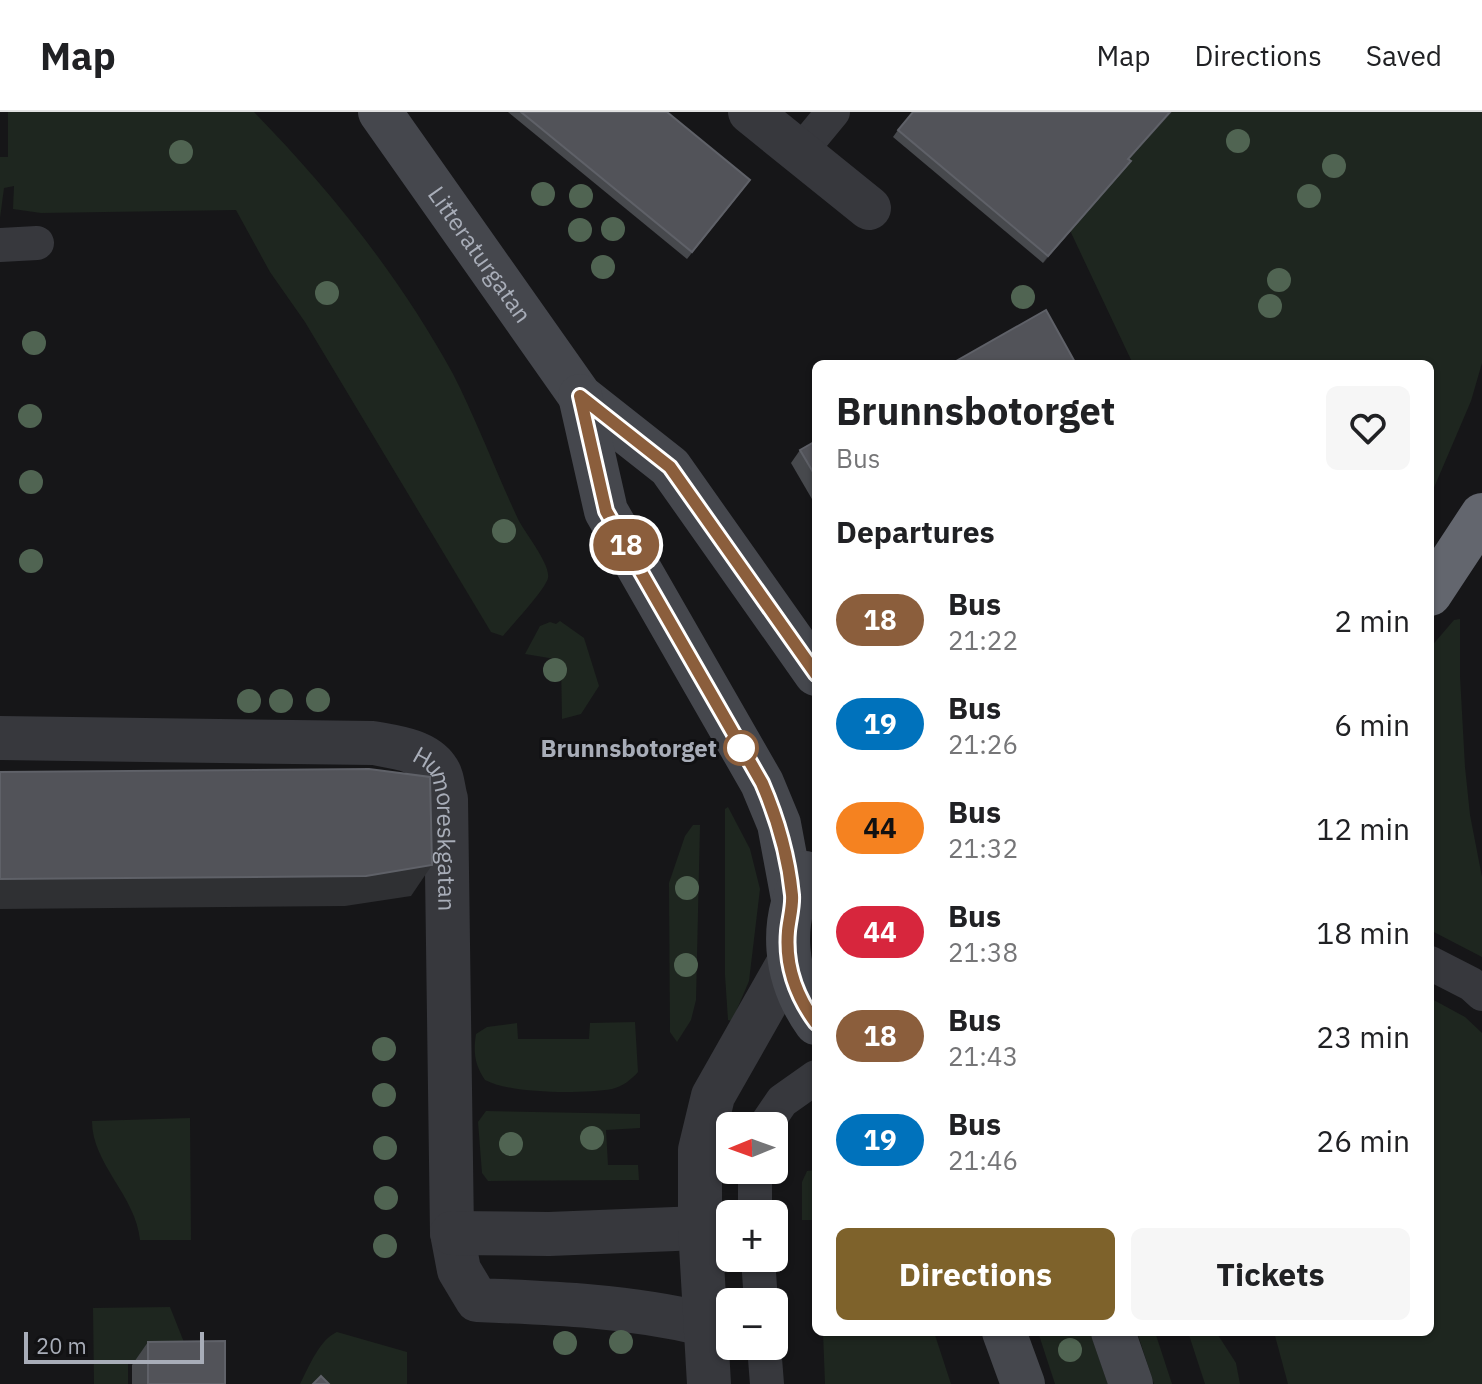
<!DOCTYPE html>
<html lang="en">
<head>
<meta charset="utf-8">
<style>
	body { margin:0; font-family:"IBM Plex Sans",sans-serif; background:#f6f6f6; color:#202124; height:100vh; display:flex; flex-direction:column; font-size:30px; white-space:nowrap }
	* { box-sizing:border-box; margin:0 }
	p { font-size:26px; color:#757577 }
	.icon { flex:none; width:44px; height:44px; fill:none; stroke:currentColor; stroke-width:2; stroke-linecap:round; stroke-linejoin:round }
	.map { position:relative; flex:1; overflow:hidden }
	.panel { position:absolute; left:812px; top:248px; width:622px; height:976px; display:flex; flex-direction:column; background:#fff; border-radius:12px; box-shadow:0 2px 6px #0004 }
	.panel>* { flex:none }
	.badge { padding:0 16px; border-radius:26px; font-size:28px; line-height:52px }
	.needle { width:52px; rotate:269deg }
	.tools { position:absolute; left:716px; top:1000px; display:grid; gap:16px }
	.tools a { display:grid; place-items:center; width:72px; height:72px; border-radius:12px; background:#fff; box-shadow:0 2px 6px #0004; font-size:40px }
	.scale { position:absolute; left:24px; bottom:20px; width:180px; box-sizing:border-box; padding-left:8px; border:4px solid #a8adb8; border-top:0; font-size:22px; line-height:28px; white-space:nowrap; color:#a8adb8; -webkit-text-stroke:6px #111113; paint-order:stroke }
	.map>.badge { position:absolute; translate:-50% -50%; box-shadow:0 0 0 4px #fff }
	h2 { padding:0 24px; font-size:30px; line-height:72px }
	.round { display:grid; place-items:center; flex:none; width:84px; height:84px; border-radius:12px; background:#f6f6f6 }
	.overview { display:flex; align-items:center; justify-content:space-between; height:136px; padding:0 24px }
	h1 { font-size:38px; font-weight:700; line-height:60px }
	.primary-button { display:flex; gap:16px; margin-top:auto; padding:16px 24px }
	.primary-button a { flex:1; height:92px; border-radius:12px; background:#7e622b; color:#fff; font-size:32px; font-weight:700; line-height:92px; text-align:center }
	.primary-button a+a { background:#f6f6f6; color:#202124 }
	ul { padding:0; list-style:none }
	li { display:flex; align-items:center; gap:24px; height:104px; padding:0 24px }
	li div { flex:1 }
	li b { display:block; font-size:30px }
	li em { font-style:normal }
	li .badge { min-width:88px; font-weight:700; text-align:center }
	header { display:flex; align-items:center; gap:48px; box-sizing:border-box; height:112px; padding:0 40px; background:#fff; border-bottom:2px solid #e0e0e0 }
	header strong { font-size:38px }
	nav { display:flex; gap:44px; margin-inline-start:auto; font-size:28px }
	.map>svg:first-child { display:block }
	.green { fill:#1e261f }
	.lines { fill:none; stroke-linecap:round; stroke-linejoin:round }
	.lane { stroke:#37383d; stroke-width:34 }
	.street { stroke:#37383d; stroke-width:44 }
	.secondary { stroke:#45474d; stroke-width:44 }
	.highway { stroke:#63666e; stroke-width:44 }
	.tree { fill:#506452 }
	.wall { fill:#47494d }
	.shaded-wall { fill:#2f3033 }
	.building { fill:#525359; stroke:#5f6168; stroke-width:2 }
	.line-casing { stroke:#fff; stroke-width:18 }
	.line { stroke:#8b5e3c; stroke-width:12 }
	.stop-dot { fill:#fff; stroke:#8b5e3c; stroke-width:4 }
	.labels { text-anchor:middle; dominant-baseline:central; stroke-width:6; stroke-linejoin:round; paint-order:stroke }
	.street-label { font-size:24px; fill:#a8adb8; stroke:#111113 }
	.stop-label { font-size:24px; font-weight:bold; fill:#a8adb8; stroke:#111113; text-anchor:end }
</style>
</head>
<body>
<header>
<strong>Map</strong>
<nav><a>Map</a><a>Directions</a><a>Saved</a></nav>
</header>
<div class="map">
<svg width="1482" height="1272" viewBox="0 0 1482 1272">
	<rect width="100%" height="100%" fill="#161618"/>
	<!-- green -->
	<g class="green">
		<path d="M8 0H254C331 79 400 165 453 262 477 309 496 360 518 407 525 421 551 453 548 466 545 478 512 513 503 524L491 520 305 210 270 160 236 98 41 101 13 97 14 74 4 76 0 106V45H8Z"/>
		<polygon points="1159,0 1482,0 1482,251 1471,289 1430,385 1430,252 1133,252 1066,110"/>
		<polygon points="1460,507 1460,564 1465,655 1470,703 1482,765 1482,845 1430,818 1430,536 1454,508"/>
		<polygon points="560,509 584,526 599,574 581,602 562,607 561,548 525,542 540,514 550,510 556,512"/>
		<polygon points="728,695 750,737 760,777 749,869 732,909 728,908 725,863 725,697"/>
		<polygon points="693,713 700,713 696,888 691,908 677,930 670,920 669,771 685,724"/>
		<polygon points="1430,886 1465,905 1482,921 1482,1272 1288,1272 1274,1220 1430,1220"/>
		<path d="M635 910 638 960C631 968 623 974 612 977 582 982 511 982 485 968 475 953 473 941 476 922L487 915 517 911 518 927H589L590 911Z"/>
		<polygon points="486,999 640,1002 640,1016 606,1018 608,1053 638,1053 639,1068 488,1069 482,1061 478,1010"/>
		<path d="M190 1006 191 1128H140C136 1084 92 1052 92 1009Z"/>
		<polygon points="816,1058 816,1108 802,1108 802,1070 807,1059"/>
		<polygon points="170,1195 191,1248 128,1249 128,1272 94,1272 93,1196"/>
		<path d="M337 1220 407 1240V1272H300C309 1255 319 1228 337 1220Z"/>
		<polygon points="823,1220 934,1220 951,1272 825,1272"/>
		<polygon points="1038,1220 1090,1220 1108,1272 1055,1272"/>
		<polygon points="1137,1220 1155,1220 1172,1272 1154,1272"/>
		<polygon points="1188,1220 1216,1220 1236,1251 1240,1272 1205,1272"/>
	</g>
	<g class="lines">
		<!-- lane -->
		<g class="lane">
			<polyline points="800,40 833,0"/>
			<polyline points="0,133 37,131"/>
			<polyline points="1430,851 1471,872 1482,882"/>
			<polyline points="765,1014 782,989 816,965"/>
			<polyline points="755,1102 755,1058"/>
			<polyline points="758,1146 761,1190"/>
			<polyline points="764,1234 767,1272"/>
		</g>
		<!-- street -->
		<g class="street">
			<polyline points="750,0 869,96"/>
			<path id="s1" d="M0 626 373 631C394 635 424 638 437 657 443 664 443 678 446 687L452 1121 459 1158 477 1188C554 1191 629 1194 704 1212"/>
			<polyline points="452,1121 549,1122 700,1116"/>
			<polyline points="709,1272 700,1116 700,1038 713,984 789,850"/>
		</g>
		<!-- secondary -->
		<g class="secondary">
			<path id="s2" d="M380 0 580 284 670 355 816 562"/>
			<polyline points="580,284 606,399 762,671 779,712 793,787"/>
			<path d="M806 761C778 810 784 866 816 911"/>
			<polyline points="1004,1220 1023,1272"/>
			<polyline points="1113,1220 1131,1272"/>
		</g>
		<!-- highway -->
		<polyline class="highway" points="1430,482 1482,403"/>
	</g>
	<!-- trees -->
	<g class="tree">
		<circle cx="1238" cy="29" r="12"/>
		<circle cx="181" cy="40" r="12"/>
		<circle cx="1334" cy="54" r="12"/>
		<circle cx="543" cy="82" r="12"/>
		<circle cx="581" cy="84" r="12"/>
		<circle cx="1309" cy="84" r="12"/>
		<circle cx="613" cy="117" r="12"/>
		<circle cx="580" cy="118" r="12"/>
		<circle cx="603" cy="155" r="12"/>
		<circle cx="1279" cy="168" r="12"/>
		<circle cx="327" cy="181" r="12"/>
		<circle cx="1023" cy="185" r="12"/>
		<circle cx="1270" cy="194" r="12"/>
		<circle cx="34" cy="231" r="12"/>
		<circle cx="30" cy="304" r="12"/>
		<circle cx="31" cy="370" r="12"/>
		<circle cx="504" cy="419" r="12"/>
		<circle cx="31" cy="449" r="12"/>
		<circle cx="555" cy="558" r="12"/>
		<circle cx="318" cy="588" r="12"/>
		<circle cx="249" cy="589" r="12"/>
		<circle cx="281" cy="589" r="12"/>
		<circle cx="687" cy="776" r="12"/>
		<circle cx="686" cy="853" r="12"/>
		<circle cx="384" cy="937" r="12"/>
		<circle cx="384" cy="983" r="12"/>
		<circle cx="592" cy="1026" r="12"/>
		<circle cx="511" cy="1032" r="12"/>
		<circle cx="385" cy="1036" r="12"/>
		<circle cx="386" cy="1086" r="12"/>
		<circle cx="385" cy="1134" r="12"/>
		<circle cx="621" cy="1230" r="12"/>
		<circle cx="565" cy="1231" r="12"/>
		<circle cx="1070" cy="1238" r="12"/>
	</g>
	<!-- wall -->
	<g class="wall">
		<polygon points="508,0 667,0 745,75 687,147"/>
		<polygon points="898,18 1129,47 1131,49 1043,151 893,25"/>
		<polygon points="816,329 816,394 791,351 800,338"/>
		<polygon points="148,1230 225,1272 132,1272 132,1253"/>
	</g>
	<!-- shaded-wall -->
	<g class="shaded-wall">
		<polygon points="1170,0 1172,0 1123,54 1128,47"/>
		<polygon points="1131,49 1126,56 1043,151 1048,144"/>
		<polygon points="432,753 411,784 345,794 0,797 0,767"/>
	</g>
	<!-- building -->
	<g class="building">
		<polygon points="521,0 667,0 750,68 692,140"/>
		<polygon points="913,0 1170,0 1128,47 1131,49 1048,144 898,18"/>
		<polygon points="1046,198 1076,252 951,252"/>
		<polygon points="816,329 816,365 800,338"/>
		<polygon points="369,657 430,665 432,753 366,764 0,767 0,660"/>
		<polygon points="225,1229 225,1272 148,1272 148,1230"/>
		<polygon points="321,1264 329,1272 313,1272"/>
	</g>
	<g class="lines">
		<!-- line casing -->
		<g class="line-casing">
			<path id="line" d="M816 562 670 355 580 284 606 399 762 671C778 708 788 742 792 783 793 794 789 808 788 819 785 853 796 884 816 911"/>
		</g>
		<!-- line -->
		<use href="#line" class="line"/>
	</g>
	<!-- markers -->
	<circle class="stop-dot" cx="741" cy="636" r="16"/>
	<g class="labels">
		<!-- street labels -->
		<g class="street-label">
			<text stroke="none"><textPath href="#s2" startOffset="174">Litteraturgatan</textPath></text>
			<text stroke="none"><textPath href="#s1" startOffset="502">Humoreskgatan</textPath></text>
		</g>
		<!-- stop labels -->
		<g class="stop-label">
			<text x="717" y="636">Brunnsbotorget</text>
		</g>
	</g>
</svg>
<div class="tools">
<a><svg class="needle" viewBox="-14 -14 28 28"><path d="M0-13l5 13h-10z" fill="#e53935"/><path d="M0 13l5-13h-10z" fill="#757577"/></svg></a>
<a>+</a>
<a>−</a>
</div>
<div class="scale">20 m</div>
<b class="badge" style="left:626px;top:433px;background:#8b5e3c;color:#fff">18</b>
<section class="panel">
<div class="overview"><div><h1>Brunnsbotorget</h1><p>Bus</p></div><a class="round"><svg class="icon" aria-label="heart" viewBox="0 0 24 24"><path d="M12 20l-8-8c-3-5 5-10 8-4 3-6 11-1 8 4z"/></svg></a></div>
<h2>Departures</h2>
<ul>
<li><span class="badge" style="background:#8b5e3c;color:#fff">18</span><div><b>Bus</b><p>21:22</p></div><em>2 min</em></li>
<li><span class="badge" style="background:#0072bc;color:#fff">19</span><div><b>Bus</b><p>21:26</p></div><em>6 min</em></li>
<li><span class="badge" style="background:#f58220;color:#111">44</span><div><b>Bus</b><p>21:32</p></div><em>12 min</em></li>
<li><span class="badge" style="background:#d7263d;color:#fff">44</span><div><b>Bus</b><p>21:38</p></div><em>18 min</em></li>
<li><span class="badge" style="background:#8b5e3c;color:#fff">18</span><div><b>Bus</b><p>21:43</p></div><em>23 min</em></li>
<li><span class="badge" style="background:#0072bc;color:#fff">19</span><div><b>Bus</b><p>21:46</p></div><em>26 min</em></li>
</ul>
<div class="primary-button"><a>Directions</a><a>Tickets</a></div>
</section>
</div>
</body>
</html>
